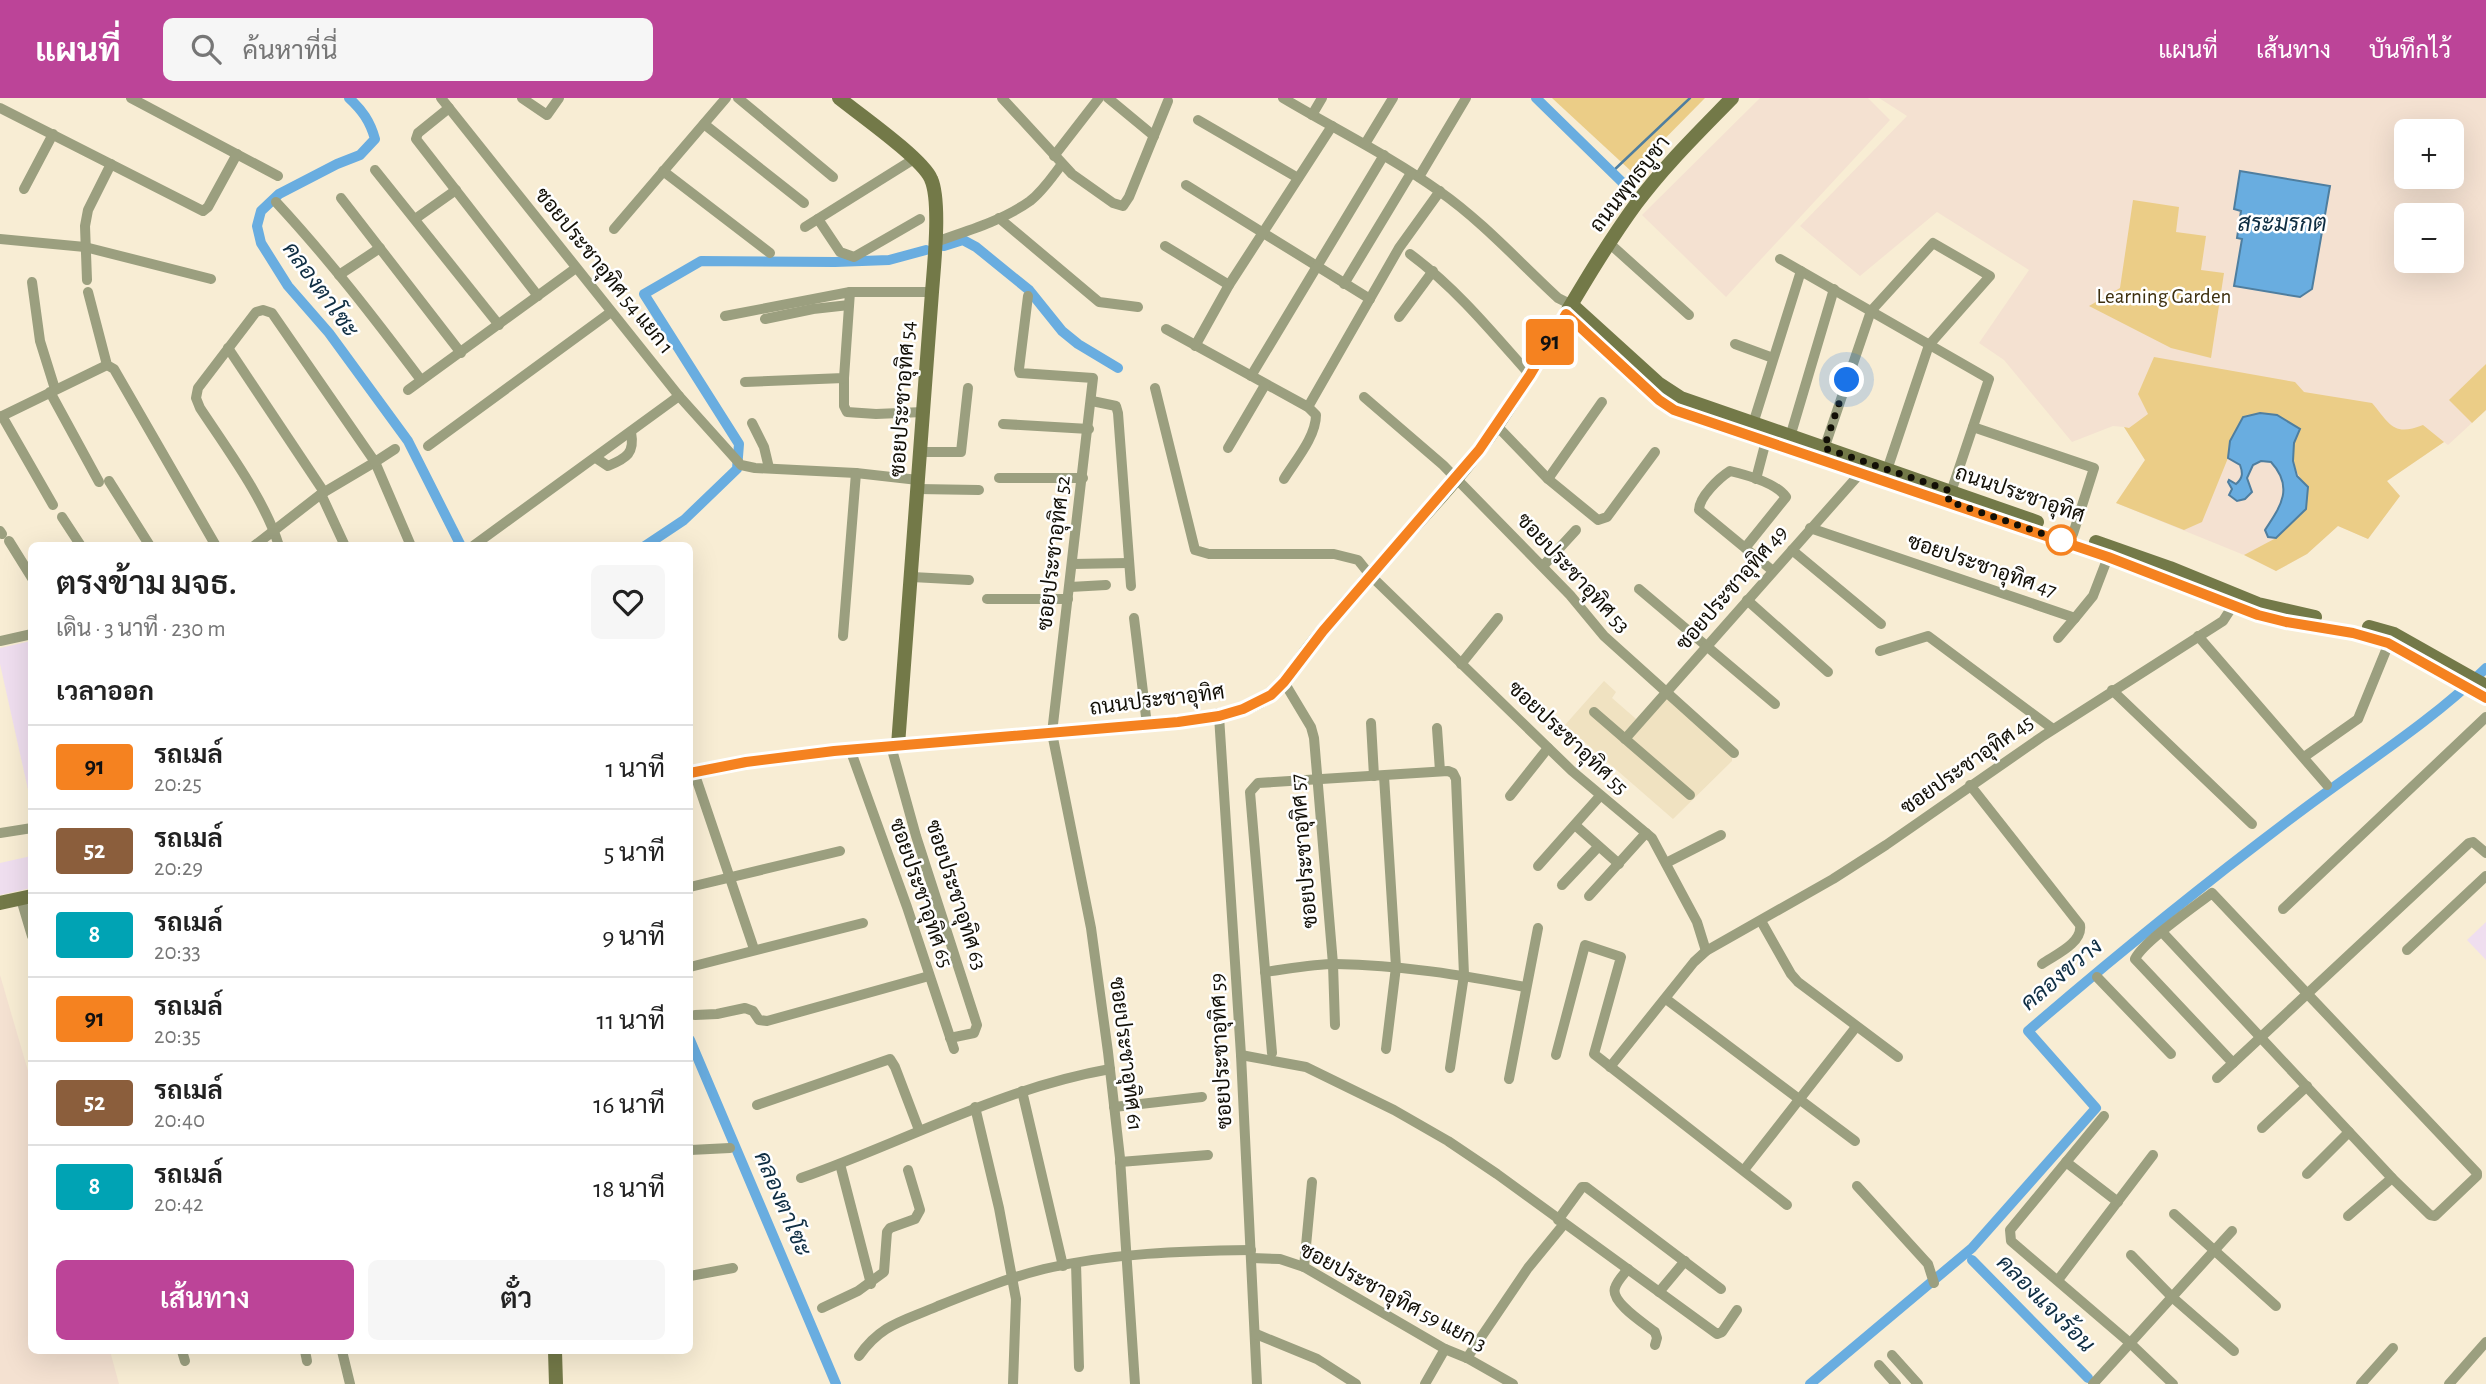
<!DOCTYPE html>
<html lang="th">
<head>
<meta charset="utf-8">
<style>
	body { margin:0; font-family:"Alegreya Sans",Sarabun,sans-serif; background:#f6f6f6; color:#222; height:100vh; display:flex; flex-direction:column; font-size:26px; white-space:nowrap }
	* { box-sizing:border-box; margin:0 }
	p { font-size:23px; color:#767676 }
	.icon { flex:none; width:38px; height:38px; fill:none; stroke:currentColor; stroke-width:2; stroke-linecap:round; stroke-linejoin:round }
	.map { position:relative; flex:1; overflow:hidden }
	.drawer { position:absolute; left:28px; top:444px; width:665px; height:812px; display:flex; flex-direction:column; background:#fff; border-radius:10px; box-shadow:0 7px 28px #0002 }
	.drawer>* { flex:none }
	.badge { padding:0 14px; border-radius:5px; font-size:24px; line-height:46px }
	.fabs { position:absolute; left:2394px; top:21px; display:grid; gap:14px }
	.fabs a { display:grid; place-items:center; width:70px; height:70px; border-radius:10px; background:#fff; box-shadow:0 7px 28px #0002; font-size:35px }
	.you { position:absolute; width:35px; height:35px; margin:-18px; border:5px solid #fff; border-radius:50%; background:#1a73e8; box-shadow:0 0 0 10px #1a73e833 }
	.map>.badge { position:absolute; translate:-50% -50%; box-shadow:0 0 0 4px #fff }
	h2 { padding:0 28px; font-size:26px; line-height:63px }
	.round { display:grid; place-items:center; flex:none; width:74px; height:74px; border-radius:10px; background:#f6f6f6 }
	.head { display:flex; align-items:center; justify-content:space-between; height:119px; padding:0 28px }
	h1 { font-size:33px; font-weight:600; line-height:52px }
	.button { display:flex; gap:14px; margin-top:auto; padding:14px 28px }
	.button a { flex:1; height:80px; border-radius:10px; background:#bc4498; color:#fff; font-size:28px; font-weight:600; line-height:80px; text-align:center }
	.button a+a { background:#f6f6f6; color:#222 }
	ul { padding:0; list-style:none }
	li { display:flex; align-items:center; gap:21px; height:84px; padding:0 28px; border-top:2px solid #e0e0e0 }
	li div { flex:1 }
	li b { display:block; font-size:26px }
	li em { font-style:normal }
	li .badge { min-width:77px; font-weight:700; text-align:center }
	header { display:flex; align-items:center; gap:42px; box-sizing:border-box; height:98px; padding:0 35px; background:#bc4498; color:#fff }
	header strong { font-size:33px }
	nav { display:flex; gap:38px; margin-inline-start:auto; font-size:24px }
	.search { width:490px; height:63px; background:#f6f6f6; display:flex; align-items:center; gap:18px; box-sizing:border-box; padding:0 24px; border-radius:10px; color:#767676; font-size:26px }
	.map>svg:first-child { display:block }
	.commercial { fill:#efdeef }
	.built { fill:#f0e2c1 }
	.education { fill:#f4e1d1; fill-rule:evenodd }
	.green { fill:#ebcd87 }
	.water { fill:#69ade0; stroke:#4f7e9f; stroke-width:2 }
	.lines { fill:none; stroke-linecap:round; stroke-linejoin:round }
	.stream { stroke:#4f7e9f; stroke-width:2.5 }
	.canal { stroke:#69ade0; stroke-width:10 }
	.street { stroke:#9b9f7f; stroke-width:10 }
	.secondary { stroke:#737948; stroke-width:14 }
	.line-casing { stroke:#fff; stroke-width:16 }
	.line { stroke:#f58220; stroke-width:10 }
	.walk { stroke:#120f06; stroke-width:7; stroke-dasharray:0 12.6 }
	.stop-dot { fill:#fff; stroke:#f58220; stroke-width:3.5 }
	.labels { text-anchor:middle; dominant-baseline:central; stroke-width:5; stroke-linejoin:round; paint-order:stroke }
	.street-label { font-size:21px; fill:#120f06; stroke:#fff }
	.park-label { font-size:21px; fill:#3e300f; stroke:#fff }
	.water-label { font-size:23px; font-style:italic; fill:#0f2e43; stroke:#fff }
</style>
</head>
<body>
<header>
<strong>แผนที่</strong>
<div class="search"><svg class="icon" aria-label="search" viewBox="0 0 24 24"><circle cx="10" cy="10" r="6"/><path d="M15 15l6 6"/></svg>ค้นหาที่นี่</div>
<nav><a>แผนที่</a><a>เส้นทาง</a><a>บันทึกไว้</a></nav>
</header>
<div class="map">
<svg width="2486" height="1286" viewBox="0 0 2486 1286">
	<rect width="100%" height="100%" fill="#f8edd4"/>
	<!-- commercial -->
	<g class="commercial">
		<polygon points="31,543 32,543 31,705 0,566 0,550"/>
		<polygon points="31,758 31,790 0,797 0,765"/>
		<polygon points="2486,824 2486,862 2467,842"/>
	</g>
	<!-- built -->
	<polygon class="built" points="1604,583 1616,594 1612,600 1643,627 1667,600 1732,658 1732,663 1673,721 1565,627"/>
	<!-- education -->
	<g class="education">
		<polygon points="1760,0 1868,0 1890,22 1726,199 1642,117"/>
		<path d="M1879 0H2486V312L2448 347 2444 344 2387 383 2400 398 2368 441 2338 428 2307 456 2276 473 2244 457 2116 405 2145 362 2124 329 2113 328 2072 344 2004 262 1979 245 2029 172 1937 114 1860 178 1800 128 1907 18ZM2406 33H2452V79H2406ZM2406 117H2452V163H2406Z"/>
		<polygon points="0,877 31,983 32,1253 110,1253 119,1286 0,1286"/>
	</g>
	<!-- green -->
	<g class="green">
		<polygon points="1552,0 1705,0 1632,74"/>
		<polygon points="2133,102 2179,109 2176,134 2206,138 2201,172 2224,175 2211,260 2171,250 2089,208 2120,190"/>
		<path d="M2154 259 2295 284 2304 294 2372 305C2390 326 2393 339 2423 327L2444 344 2387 383 2400 398 2368 441 2338 428 2307 456 2276 473 2244 457 2276 440 2288 426 2301 417 2308 388C2293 375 2293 364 2294 345L2230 343 2228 360 2202 424 2184 432 2116 405 2145 362 2124 329 2129 330 2148 316 2138 296Z"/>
		<polygon points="2486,266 2486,312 2472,325 2449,302"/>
	</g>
	<!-- water -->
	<g class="water">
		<polygon points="2240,73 2330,88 2312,191 2300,199 2234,188 2242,141 2237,140 2241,113 2234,111"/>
		<path d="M2260 315 2277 317 2300 331 2294 345 2293 363 2297 378 2308 389 2306 411 2276 440 2268 439 2265 432C2281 408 2294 389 2271 364L2261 363 2253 367 2247 380 2252 394 2245 401 2237 403 2229 397 2232 391 2228 384 2229 382 2236 386C2243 380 2243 375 2240 367L2228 360 2230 343 2243 319Z"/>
	</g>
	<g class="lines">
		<!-- stream -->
		<polyline class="stream" points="1612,74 1690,0"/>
		<!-- canal -->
		<g class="canal">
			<path d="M349 0C362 12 370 23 375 41L360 57 337 66 279 96 261 113 257 128 261 145 288 188 329 235 408 343 461 448"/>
			<polyline points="1536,0 1622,84"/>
			<polyline points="944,148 963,142 976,149 1029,192 1062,233 1078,246 1118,270"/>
			<polyline points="645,448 684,422 737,371 739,346 644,196 701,163 835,164 889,162 926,152"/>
			<polyline points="690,942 836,1286"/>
			<polyline points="1972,1162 2088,1280"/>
			<path d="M1810 1286 1972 1150 2096 1010 2028 933C2115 858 2205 785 2297 716 2360 668 2429 626 2486 570"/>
		</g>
		<!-- street -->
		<g class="street">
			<polyline points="131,0 278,78"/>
			<polyline points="441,0 679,298 741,367 755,370 856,375 918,382"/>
			<polyline points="522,0 547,17 559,0"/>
			<polyline points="738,0 833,79"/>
			<polyline points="1002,0 1072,76 1113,105 1123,108 1129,99 1168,3"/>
			<polyline points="1108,0 1154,38"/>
			<path d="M1283 0C1335 31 1390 58 1439 93 1482 123 1519 164 1558 200L1572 207"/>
			<polyline points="0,10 203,113 208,109 237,56"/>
			<polyline points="449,10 418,35 416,41 538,198"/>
			<polyline points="1312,17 1322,0"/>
			<polyline points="1198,22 1298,80"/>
			<polyline points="704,26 804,105"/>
			<polyline points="1365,46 1393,0"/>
			<polyline points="1054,58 1099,0"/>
			<polyline points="375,72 499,227"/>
			<polyline points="663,73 770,155"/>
			<polyline points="1419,79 1466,0"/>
			<polyline points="1186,87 1370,201"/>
			<polyline points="24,91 53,36"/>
			<polyline points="341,100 461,255"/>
			<path d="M276 104C328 160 375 221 421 282"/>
			<polyline points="999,120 1099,204 1138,209"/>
			<polyline points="415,121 456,92"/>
			<polyline points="818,121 840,154 854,159 920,121"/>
			<polyline points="805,129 914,61"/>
			<polyline points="614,131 726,0"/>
			<polyline points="0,141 85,149 211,181"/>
			<path d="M935 144C967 133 1002 123 1030 103 1043 93 1052 79 1062 66"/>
			<polyline points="1609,145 1689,217"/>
			<polyline points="1165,148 1229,187"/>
			<path d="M1410 156C1456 190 1492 234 1530 277"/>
			<polyline points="1780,161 1989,281 1949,400"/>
			<polyline points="339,177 380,150"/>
			<polyline points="87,182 85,128 88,112 111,66"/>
			<polyline points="32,184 40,243 55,291"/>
			<polyline points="1344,186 1411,75"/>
			<polyline points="88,194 107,267 114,271 216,448"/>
			<polyline points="1028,198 1019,271 1020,275 1093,280 1052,635 1091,830 1108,954 1120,1060 1135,1286"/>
			<polyline points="725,218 850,194 932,194"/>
			<polyline points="1399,219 1433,173"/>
			<polyline points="765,221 813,211 849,207"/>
			<path d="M1166 231 1308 309 1316 317C1316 339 1295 363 1284 381"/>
			<polyline points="1735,246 1773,260"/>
			<polyline points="1195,248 1229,187 1332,28"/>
			<polyline points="228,250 324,394"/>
			<polyline points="1251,278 1384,57"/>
			<polyline points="844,280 844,308 847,314 876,316 923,314"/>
			<polyline points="745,284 844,280 850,194"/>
			<polyline points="1155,290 1195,452 1209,456 1334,456 1358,462 1370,477 1572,673 1652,740 1697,824 1706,853"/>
			<polyline points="408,292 576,170"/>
			<polyline points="50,294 99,384"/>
			<polyline points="1364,299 1443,367 1570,497 1604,538 1734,655"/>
			<polyline points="1092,303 1116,308 1118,315 1131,488"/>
			<polyline points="1308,309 1399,150 1440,93"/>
			<polyline points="2,318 53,407"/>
			<polyline points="0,319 107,267"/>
			<polyline points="752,325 764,349 769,370"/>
			<polyline points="1003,326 1089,331"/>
			<polyline points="1497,328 1548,381 1598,422 1607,419 1655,354"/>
			<polyline points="1752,329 1801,173"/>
			<polyline points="1973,329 2094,370 2073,436"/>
			<polyline points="1790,339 1834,191"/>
			<polyline points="428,348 611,214"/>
			<polyline points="1228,350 1265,287"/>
			<polyline points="921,354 961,354 968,290"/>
			<polyline points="1823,354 1871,213 1933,145 1990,178 1929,247 1885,378"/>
			<path d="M596 360 608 368C627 360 635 355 631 334"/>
			<polyline points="999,380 1083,380"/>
			<polyline points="1548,381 1602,304"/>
			<polyline points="1756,381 1767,339"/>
			<polyline points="109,383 150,448"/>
			<polyline points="918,391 979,392"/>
			<polyline points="321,396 345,448"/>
			<polyline points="62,419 81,448"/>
			<polyline points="1810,430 2075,520 2093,498 2108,459"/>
			<polyline points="0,433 2,436"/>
			<polyline points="9,443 32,480"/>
			<polyline points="254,448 321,396 375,364 411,448"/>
			<path d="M279 448C265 402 227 351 200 310L196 300 198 290 256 214 263 212 272 215 375 364 395 351"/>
			<polyline points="473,448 679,298"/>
			<path d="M1745 450 1786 399C1776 385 1747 377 1730 373 1719 380 1699 399 1699 412L1773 473"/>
			<polyline points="1792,452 1881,526"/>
			<polyline points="1072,466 1129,465"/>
			<polyline points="1543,468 1576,432"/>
			<polyline points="912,479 969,482"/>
			<polyline points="1070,489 1106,487"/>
			<polyline points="1639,491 1775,606"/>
			<polyline points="987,501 1068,501"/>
			<polyline points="1747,502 1828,574"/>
			<polyline points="1134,520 1147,627"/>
			<polyline points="843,538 856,375"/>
			<polyline points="2198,538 2327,687"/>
			<polyline points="2058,540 2075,520"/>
			<polyline points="0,543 32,536"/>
			<polyline points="1880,553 1928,538 2053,631"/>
			<polyline points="1461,566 1498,520"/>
			<polyline points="1284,584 1311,629 1314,640 1333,866 1335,927"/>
			<polyline points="2112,592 2252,726"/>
			<polyline points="1594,614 1690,697"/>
			<polyline points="1219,618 1241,957 1257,1286"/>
			<polyline points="1371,625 1374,678"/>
			<polyline points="1437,630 1440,673"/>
			<polyline points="1625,641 1864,371"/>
			<polyline points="891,648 916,738 977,927 974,935 950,940"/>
			<polyline points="850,651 907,809 954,951"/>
			<polyline points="2304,659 2358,621 2391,540"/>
			<polyline points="694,674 754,851"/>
			<polyline points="1384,678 1396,869 1386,951"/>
			<path d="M1970 687 2080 827C2083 845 2055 857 2042 866"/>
			<polyline points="1510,698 1548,650"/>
			<polyline points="1575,727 1619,766"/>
			<polyline points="0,735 32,730"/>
			<polyline points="1666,765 1721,737"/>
			<polyline points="1538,768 1600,698"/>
			<polyline points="1562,787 1598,749"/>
			<polyline points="690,789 840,753"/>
			<polyline points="1589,798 1646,735"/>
			<polyline points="21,801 32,838"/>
			<polyline points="2283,811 2486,619"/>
			<polyline points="1761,823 1791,876 1798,884 1898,959"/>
			<path d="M2163 835 2392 1080 2430 1117 2435 1118 2477 1078V1075L2212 795C2194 809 2143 844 2135 861L2233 965"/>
			<polyline points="2407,852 2486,778"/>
			<polyline points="690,869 863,825"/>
			<path d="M1265 874C1288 871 1313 866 1336 866 1400 867 1462 877 1525 889"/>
			<polyline points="2097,879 2171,956"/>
			<polyline points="1666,901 1855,1043"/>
			<polyline points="695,917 717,916 745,910 753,913 759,922 767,923 929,878"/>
			<polyline points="1272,955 1250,694 1258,685 1448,673 1453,675 1456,681 1464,877 1450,970"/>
			<polyline points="1241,957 1306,969 1394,1012 1448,1043 1497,1076 1717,1236 1722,1234 1737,1212"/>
			<polyline points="1556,957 1585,847 1621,859 1594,956 1787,1107"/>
			<polyline points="1610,969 1694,864 1706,853 1833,781 1886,747 2043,638 2223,523 2236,503"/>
			<polyline points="2217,980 2469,745 2473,744 2486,755"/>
			<polyline points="1509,981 1538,830"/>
			<polyline points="1022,993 1063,1168"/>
			<polyline points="757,1007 890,961 895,969 919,1032"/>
			<polyline points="975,1009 999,1110 1016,1201 1013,1286"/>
			<polyline points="1114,1009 1202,999"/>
			<polyline points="2104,1018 2010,1132 2011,1143 2130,1245 2173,1286"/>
			<polyline points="2262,1030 2307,988"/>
			<polyline points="690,1052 730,1050"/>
			<polyline points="1120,1064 1208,1057"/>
			<polyline points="2066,1064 2118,1104"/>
			<polyline points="840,1066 871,1186"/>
			<polyline points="1744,1072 1856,929"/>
			<polyline points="2307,1076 2349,1034"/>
			<path d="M801 1080C907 1043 998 991 1110 971"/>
			<polyline points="1857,1088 1928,1166 1934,1185"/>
			<polyline points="2174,1116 2276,1208"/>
			<polyline points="2348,1118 2392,1080"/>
			<polyline points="1558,1122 1582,1089 1586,1089 1721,1191"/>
			<polyline points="2131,1157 2172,1199 2234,1253"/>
			<polyline points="1252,1160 1280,1161 1304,1169 1445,1251 1467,1260 1513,1286"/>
			<polyline points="1076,1165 1079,1269"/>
			<polyline points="1304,1169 1312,1084"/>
			<path d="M1628 1171C1624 1176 1617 1183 1615 1190 1610 1204 1645 1226 1655 1234L1657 1240 1655 1247"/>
			<polyline points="690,1178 733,1170"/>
			<polyline points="2058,1182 2153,1057"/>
			<polyline points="1659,1194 1685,1163"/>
			<polyline points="822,1210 858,1193 884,1174 887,1134 890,1130 915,1121 920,1112 908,1072"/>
			<polyline points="1256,1236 1317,1261 1356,1286"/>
			<polyline points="182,1253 185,1263"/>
			<polyline points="305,1253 307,1263"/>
			<polyline points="342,1253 350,1286"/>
			<polyline points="1892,1257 1918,1286"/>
			<path d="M859 1258C881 1226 904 1223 938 1208 973 1194 1008 1180 1044 1171 1112 1155 1182 1153 1251 1152"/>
			<polyline points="1467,1260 1528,1170 1564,1126"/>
			<polyline points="1879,1267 1896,1286"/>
			<polyline points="1425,1286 1445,1251"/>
			<polyline points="2093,1286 2232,1133"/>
			<polyline points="2361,1286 2393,1250"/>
			<polyline points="2449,1286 2486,1244"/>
		</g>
		<!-- secondary -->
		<g class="secondary">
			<path d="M839 0C859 16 923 61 931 81 941 103 934 168 932 194L898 647"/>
			<polyline points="1572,207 1658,285 1681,300 2037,424"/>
			<polyline points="1566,216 1659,302 1674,312 2108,459 2258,517 2286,524 2353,535 2388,545 2486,600"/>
			<polyline points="2096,444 2170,470 2258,506 2315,519"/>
			<polyline points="2369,529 2394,536 2486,588"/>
			<path d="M690 675 746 664 834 653 1178 624C1209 619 1242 616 1269 598 1285 587 1295 569 1306 554 1323 531 1342 510 1361 488 1406 435 1458 385 1498 326 1546 255 1585 176 1636 106 1664 68 1699 34 1732 0"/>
			<polyline points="0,805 32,798"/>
			<polyline points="555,1253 556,1286"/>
		</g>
	</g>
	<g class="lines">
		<!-- line casing -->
		<g class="line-casing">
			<polyline id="line" points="690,675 746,664 834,653 1178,624 1219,618 1243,611 1271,597 1284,584 1323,533 1479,352 1530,277 1566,216 1659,302 1674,312 2108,459 2258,517 2286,524 2353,535 2388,545 2486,600"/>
		</g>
		<!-- line -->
		<use href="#line" class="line"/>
		<!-- walk -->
		<polyline class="walk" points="1847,282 1824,350 1951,393 1948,403 2061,442"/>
	</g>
	<!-- markers -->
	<circle class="stop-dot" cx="2061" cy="442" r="14"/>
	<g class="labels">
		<!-- street labels -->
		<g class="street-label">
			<text transform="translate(1630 86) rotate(-52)">ถนนพุทธบูชา</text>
			<text transform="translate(604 173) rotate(51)">ซอยประชาอุทิศ 54 แยก 1</text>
			<text transform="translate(903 301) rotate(-86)">ซอยประชาอุทิศ 54</text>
			<text transform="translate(2020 396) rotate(19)">ถนนประชาอุทิศ</text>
			<text transform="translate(1054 455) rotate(-83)">ซอยประชาอุทิศ 52</text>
			<text transform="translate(1982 468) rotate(19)">ซอยประชาอุทิศ 47</text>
			<text transform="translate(1573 475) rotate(47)">ซอยประชาอุทิศ 53</text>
			<text transform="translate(1732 490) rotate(-49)">ซอยประชาอุทิศ 49</text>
			<text transform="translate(1157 602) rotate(-7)">ถนนประชาอุทิศ</text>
			<text transform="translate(1568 640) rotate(43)">ซอยประชาอุทิศ 55</text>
			<text transform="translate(1967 667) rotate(-35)">ซอยประชาอุทิศ 45</text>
			<text transform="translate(1304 753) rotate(-95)">ซอยประชาอุทิศ 57</text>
			<text transform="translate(921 795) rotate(71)">ซอยประชาอุทิศ 65</text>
			<text transform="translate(956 797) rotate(72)">ซอยประชาอุทิศ 63</text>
			<text transform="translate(1221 953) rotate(-93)">ซอยประชาอุทิศ 59</text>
			<text transform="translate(1126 956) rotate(83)">ซอยประชาอุทิศ 61</text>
			<text transform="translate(1393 1199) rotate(28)">ซอยประชาอุทิศ 59 แยก 3</text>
		</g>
		<!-- park labels -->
		<g class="park-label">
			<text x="2164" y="198">Learning Garden</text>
		</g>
		<!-- water labels -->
		<g class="water-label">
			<text x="2282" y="126">สระมรกต</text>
			<text transform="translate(320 192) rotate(54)">คลองตาโซะ</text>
			<text transform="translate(2062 877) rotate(-40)">คลองขวาง</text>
			<text transform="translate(782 1106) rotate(67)">คลองตาโซะ</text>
			<text transform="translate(2045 1206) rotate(45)">คลองแจงร้อน</text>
		</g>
	</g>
</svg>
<div class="fabs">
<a>+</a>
<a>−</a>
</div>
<div class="you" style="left:1847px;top:282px"></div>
<b class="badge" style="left:1550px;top:244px;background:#f58220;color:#111">91</b>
<section class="drawer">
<div class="head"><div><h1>ตรงข้าม มจธ.</h1><p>เดิน · 3 นาที · 230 m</p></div><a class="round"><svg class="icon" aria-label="heart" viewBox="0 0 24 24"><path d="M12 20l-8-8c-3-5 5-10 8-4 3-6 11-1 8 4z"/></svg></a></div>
<h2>เวลาออก</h2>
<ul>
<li><span class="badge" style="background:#f58220;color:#111">91</span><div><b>รถเมล์</b><p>20:25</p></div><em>1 นาที</em></li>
<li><span class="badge" style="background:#8b5e3c;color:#fff">52</span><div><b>รถเมล์</b><p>20:29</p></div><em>5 นาที</em></li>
<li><span class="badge" style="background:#00a3b4;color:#fff">8</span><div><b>รถเมล์</b><p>20:33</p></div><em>9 นาที</em></li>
<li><span class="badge" style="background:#f58220;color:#111">91</span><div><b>รถเมล์</b><p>20:35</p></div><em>11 นาที</em></li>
<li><span class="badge" style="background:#8b5e3c;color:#fff">52</span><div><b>รถเมล์</b><p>20:40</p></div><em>16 นาที</em></li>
<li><span class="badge" style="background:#00a3b4;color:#fff">8</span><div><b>รถเมล์</b><p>20:42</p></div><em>18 นาที</em></li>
</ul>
<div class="button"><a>เส้นทาง</a><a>ตั๋ว</a></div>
</section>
</div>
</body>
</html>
